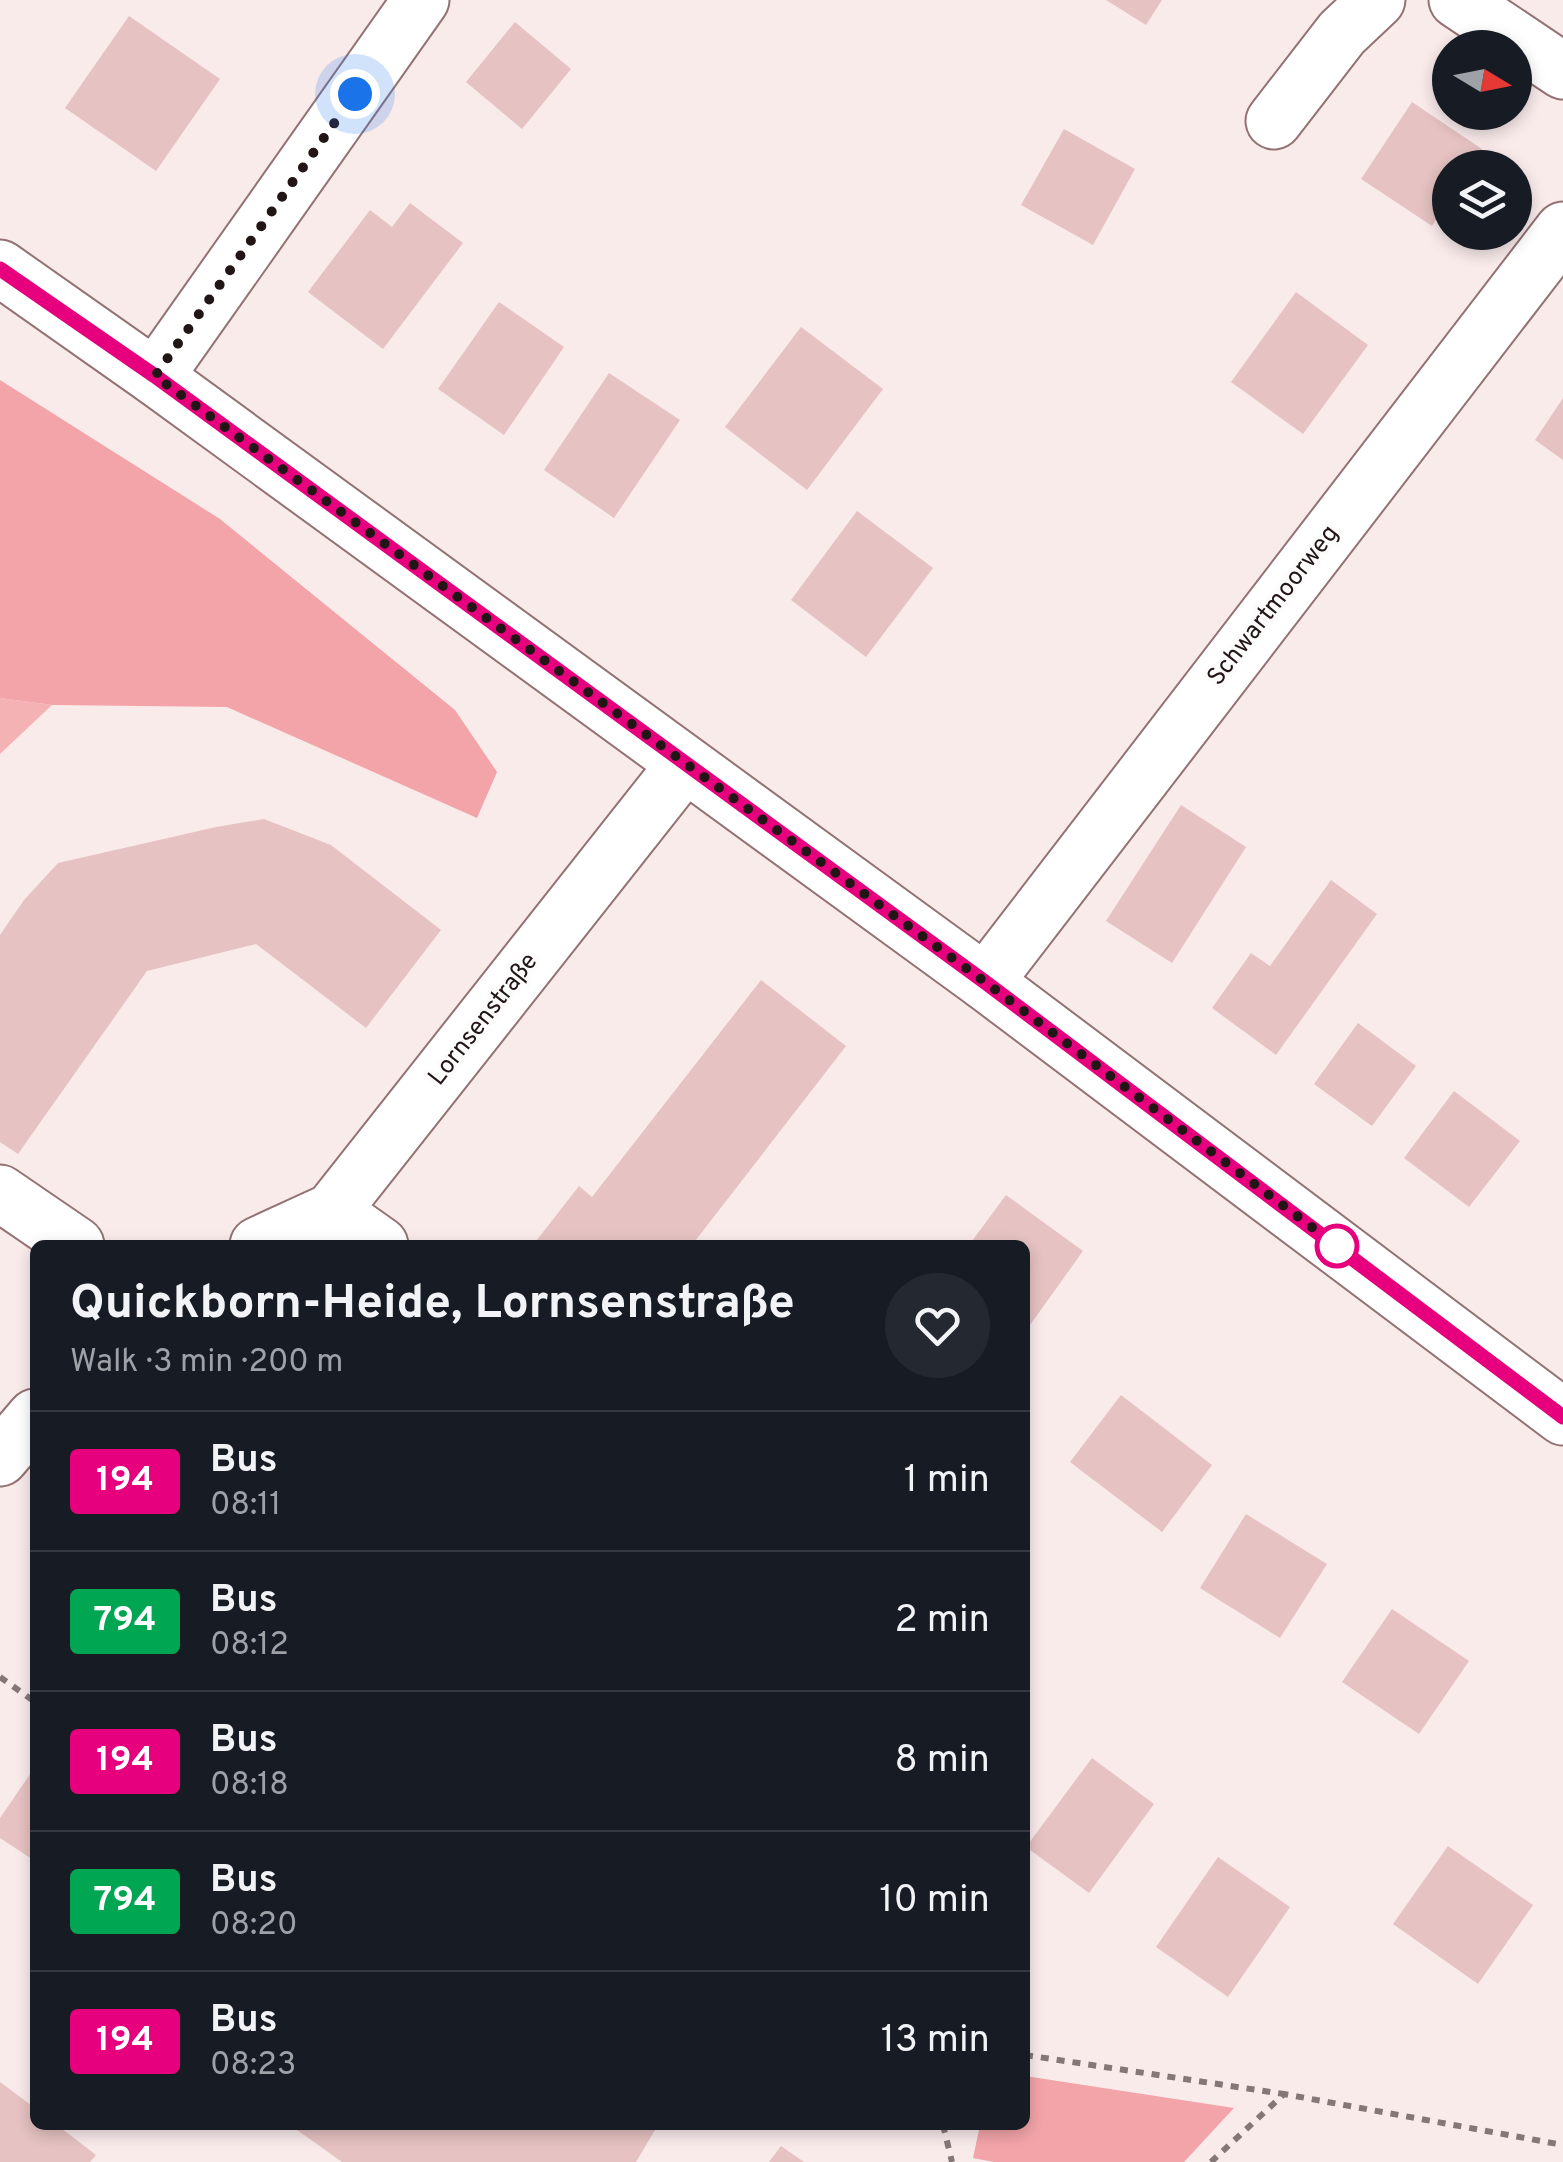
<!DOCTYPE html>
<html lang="en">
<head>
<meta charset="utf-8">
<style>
	body { margin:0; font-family:Overpass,sans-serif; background:#242831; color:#f1f3f6; height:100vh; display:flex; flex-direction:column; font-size:38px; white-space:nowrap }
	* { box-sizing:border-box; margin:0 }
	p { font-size:32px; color:#9ea1a6 }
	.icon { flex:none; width:55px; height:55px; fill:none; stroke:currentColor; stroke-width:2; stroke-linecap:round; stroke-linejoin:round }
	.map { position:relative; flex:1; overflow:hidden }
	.side { position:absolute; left:30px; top:1240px; width:1000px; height:890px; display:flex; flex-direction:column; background:#171b24; border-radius:15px; box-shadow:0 5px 15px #0003 }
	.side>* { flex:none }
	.badge { padding:0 20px; border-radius:8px; font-size:35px; line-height:65px }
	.needle { width:65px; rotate:100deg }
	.fabs { position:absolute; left:1432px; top:30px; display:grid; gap:20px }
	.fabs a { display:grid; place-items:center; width:100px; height:100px; border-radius:50%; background:#171b24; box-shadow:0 5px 15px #0003; font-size:50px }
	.you { position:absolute; width:50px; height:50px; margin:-25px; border:8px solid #fff; border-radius:50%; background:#1a73e8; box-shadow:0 0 0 15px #1a73e833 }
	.map>.badge { position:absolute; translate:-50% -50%; box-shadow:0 0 0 5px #fff }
	.round { display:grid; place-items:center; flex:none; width:105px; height:105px; border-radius:52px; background:#242831 }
	.headline { display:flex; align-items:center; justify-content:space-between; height:170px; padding:0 40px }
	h1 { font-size:48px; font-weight:700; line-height:75px }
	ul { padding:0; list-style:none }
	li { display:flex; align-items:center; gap:30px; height:140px; padding:0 40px; border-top:2px solid #363941 }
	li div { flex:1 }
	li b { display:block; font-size:38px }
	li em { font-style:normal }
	li .badge { min-width:110px; font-weight:700; text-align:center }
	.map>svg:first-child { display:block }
	.green { fill:#f5b2b5 }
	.forest { fill:#f3a4a8 }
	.building { fill:#e6c2c2 }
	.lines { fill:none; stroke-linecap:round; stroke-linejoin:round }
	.street-casing { stroke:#937273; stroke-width:59 }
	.path { stroke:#857777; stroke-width:6; stroke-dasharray:8 8; stroke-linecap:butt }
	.street { stroke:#fff; stroke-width:55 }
	.line-casing { stroke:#fff; stroke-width:22 }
	.line { stroke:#e6007e; stroke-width:15 }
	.walk { stroke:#221516; stroke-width:10; stroke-dasharray:0 18 }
	.stop-dot { fill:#fff; stroke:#e6007e; stroke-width:5 }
	.labels { text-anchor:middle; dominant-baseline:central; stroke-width:8; stroke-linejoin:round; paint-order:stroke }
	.street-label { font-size:25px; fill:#221516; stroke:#fcfcfc }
</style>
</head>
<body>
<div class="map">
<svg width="1563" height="2162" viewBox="0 0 1563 2162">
	<rect width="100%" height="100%" fill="#faebeb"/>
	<!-- green -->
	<polygon class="green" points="0,698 52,705 0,754"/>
	<!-- forest -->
	<g class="forest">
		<polygon points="0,380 220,519 455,710 497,772 477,818 227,707 52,705 0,698"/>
		<polygon points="1025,2076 1234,2108 1184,2162 994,2162 973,2158 980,2125 1025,2125"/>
	</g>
	<!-- building -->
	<g class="building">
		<polygon points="1106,0 1162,0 1146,25"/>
		<polygon points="129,16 220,79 156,171 65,108"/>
		<polygon points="515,22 571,69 522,129 466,82"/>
		<polygon points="1412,102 1482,149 1470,168 1450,168 1450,198 1432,226 1361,179"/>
		<polygon points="1064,129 1135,169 1093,245 1021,205"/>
		<polygon points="410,203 463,243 383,349 308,292 370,210 392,227"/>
		<polygon points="1296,292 1368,345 1303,434 1231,382"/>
		<polygon points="499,302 564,347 504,435 438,389"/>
		<polygon points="801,327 883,389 807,490 725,427"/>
		<polygon points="609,373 680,420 614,518 544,470"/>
		<polygon points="1563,398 1563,460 1535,440"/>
		<polygon points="857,511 933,568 866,657 791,600"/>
		<polygon points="1181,805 1246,847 1172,963 1106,921"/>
		<polygon points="264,819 331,845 441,930 366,1028 256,944 147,971 18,1154 0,1142 0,935 24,900 58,863 216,827"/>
		<polygon points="1331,880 1377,914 1276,1055 1212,1008 1251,953 1270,966"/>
		<polygon points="761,980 846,1046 692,1245 533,1245 579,1186 592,1197"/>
		<polygon points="1358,1023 1416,1066 1372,1126 1314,1084"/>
		<polygon points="1454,1091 1520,1141 1469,1207 1404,1158"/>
		<polygon points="1006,1195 1083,1251 1025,1332 1025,1245 969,1245"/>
		<polygon points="1121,1395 1212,1465 1162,1532 1070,1462"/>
		<polygon points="1246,1514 1327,1564 1280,1638 1200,1588"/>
		<polygon points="1392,1609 1469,1661 1419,1734 1342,1682"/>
		<polygon points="1092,1758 1154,1804 1089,1893 1026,1847"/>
		<polygon points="35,1767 35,1861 0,1838 0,1818"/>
		<polygon points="1448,1846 1533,1905 1478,1984 1393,1924"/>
		<polygon points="1218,1857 1290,1907 1228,1997 1156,1947"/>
		<polygon points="0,2082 35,2108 35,2125 57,2125 96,2155 90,2162 0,2162"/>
		<polygon points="290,2125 380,2126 658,2125 636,2162 342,2162"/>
		<polygon points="781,2146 804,2162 769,2162"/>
	</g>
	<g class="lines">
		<!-- street casing -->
		<g class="street-casing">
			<g id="street">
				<polyline points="1457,0 1563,71"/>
				<polyline points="1274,121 1342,33 1377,0"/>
				<polyline points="0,268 155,377 985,982 1563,1417"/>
				<polyline points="155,377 421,0"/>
				<polyline points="985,982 1563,230"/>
				<polyline points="0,1193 76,1245"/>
				<polyline points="332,1211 380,1245"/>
				<polyline points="258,1245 332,1211 685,764"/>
				<polyline points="0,1458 35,1417"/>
			</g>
		</g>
		<!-- path -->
		<g class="path">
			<polyline points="0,1677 35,1702"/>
			<polyline points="1025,2055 1284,2094"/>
			<polyline points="943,2125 952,2162"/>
			<polyline points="1211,2162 1284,2094 1563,2145"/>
		</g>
		<!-- street -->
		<use href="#street" class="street"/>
	</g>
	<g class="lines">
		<!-- line casing -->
		<g class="line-casing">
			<polyline id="line" points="0,269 155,376 985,982 1563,1417"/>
		</g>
		<!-- line -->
		<use href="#line" class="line"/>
		<!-- walk -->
		<polyline class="walk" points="355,94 155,376 985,982 1337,1246"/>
	</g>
	<!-- markers -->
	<circle class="stop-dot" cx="1337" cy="1246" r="20"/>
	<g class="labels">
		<!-- street labels -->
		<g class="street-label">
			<text transform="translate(1274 606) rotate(-52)">Schwartmoorweg</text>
			<text transform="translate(484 1020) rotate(-52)">Lornsenstraße</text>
		</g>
	</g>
</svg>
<div class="fabs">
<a><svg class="needle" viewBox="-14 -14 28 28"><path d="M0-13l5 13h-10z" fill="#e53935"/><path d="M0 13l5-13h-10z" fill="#9ea1a6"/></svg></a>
<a><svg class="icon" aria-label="layers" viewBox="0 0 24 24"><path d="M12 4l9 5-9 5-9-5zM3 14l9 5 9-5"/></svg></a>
</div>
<div class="you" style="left:355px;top:94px"></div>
<section class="side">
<div class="headline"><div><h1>Quickborn-Heide, Lornsenstraße</h1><p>Walk · 3 min · 200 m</p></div><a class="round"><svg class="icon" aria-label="heart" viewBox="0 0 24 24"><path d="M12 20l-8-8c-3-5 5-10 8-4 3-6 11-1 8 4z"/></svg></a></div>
<ul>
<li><span class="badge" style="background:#e6007e;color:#fff">194</span><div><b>Bus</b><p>08:11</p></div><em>1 min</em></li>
<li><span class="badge" style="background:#00a651;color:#fff">794</span><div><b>Bus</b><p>08:12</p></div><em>2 min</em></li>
<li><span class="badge" style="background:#e6007e;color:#fff">194</span><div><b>Bus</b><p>08:18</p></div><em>8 min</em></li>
<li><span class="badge" style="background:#00a651;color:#fff">794</span><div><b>Bus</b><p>08:20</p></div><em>10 min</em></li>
<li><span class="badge" style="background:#e6007e;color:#fff">194</span><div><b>Bus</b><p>08:23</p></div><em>13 min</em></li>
</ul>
</section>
</div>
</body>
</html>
